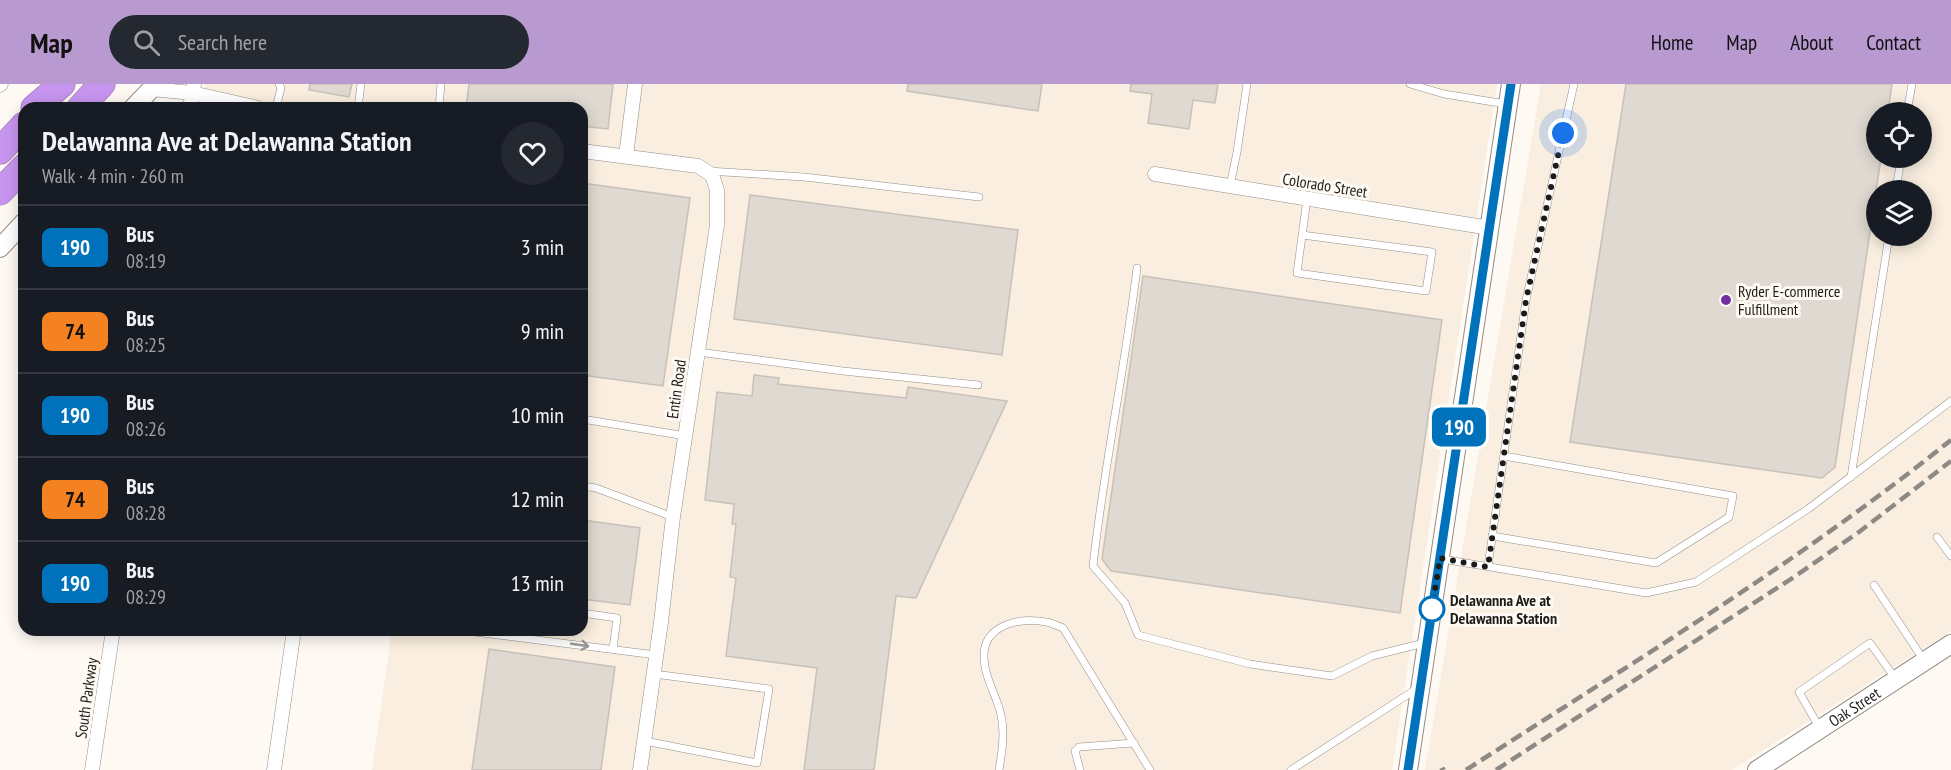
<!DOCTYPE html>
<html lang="en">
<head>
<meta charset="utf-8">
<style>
	body { margin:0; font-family:"PT Sans Narrow",sans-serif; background:#242831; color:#f1f3f6; height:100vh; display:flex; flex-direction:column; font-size:22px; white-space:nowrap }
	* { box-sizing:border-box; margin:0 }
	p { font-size:20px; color:#9ea1a6 }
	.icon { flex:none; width:33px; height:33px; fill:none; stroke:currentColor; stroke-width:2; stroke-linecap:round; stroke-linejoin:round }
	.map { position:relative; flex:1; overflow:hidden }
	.drawer { position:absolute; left:18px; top:18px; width:570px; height:534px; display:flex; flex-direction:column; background:#171b24; border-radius:18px; box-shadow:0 3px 15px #0003 }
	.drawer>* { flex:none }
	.badge { padding:0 12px; border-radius:9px; font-size:21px; line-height:39px }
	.fabs { position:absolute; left:1866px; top:18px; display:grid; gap:12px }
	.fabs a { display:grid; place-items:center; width:66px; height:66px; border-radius:50%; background:#171b24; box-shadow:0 3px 15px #0003; font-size:30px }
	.you { position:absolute; width:30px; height:30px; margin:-15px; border:4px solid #fff; border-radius:50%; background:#1a73e8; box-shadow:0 0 0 9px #1a73e833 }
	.map>.badge { position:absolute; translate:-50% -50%; box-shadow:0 0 0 3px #fff }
	.round { display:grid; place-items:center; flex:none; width:63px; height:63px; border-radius:32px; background:#242831 }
	.overview { display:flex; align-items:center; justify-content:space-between; height:102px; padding:0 24px }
	h1 { font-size:28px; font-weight:800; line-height:45px }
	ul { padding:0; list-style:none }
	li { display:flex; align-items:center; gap:18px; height:84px; padding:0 24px; border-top:2px solid #363941 }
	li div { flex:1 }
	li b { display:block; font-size:22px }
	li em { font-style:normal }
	li .badge { min-width:66px; font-weight:700; text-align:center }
	header { display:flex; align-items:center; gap:36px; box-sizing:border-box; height:84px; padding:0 30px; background:#b99ad0; color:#111 }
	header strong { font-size:28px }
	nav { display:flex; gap:33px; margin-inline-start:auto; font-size:21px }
	.search { width:420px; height:54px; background:#242831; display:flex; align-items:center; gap:15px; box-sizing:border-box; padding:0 21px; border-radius:33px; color:#9ea1a6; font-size:22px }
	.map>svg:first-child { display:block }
	.built { fill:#f9eedf; fill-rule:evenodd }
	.building { fill:#dfd9d1; stroke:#c7c1ba; stroke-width:1.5 }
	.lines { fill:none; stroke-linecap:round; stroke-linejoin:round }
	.service-casing { stroke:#938d86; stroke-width:8 }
	.minor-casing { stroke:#938d86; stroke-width:15 }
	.tertiary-casing { stroke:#938d86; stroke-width:20 }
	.motorway-casing { stroke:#8c6aa4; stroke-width:27 }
	.path { stroke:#87847f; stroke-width:2; stroke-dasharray:6 3; stroke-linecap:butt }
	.service { stroke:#fff; stroke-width:7 }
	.minor { stroke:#fff; stroke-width:14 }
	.tertiary { stroke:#fff; stroke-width:18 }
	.motorway { stroke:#c795f0; stroke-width:26 }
	.rail { stroke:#8d8a85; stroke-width:4.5; stroke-dasharray:12 6; stroke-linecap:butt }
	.oneway { stroke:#999897 }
	.line-casing { stroke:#fff; stroke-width:14 }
	.line { stroke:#0072bc; stroke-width:9 }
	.walk { stroke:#1d1b18; stroke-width:6; stroke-dasharray:0 10.8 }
	.poi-dot { fill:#742ea1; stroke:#fef9f3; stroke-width:2 }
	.stop-dot { fill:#fff; stroke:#0072bc; stroke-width:3 }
	.labels { text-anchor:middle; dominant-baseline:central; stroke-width:6; stroke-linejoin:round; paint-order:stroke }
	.street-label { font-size:16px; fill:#1d1b18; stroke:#fef9f3 }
	.poi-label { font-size:16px; fill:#1d1b18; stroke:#fef9f3; text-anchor:start }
	.stop-label { font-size:16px; font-weight:bold; fill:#1d1b18; stroke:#fef9f3; text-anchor:start }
</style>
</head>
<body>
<header>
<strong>Map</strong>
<div class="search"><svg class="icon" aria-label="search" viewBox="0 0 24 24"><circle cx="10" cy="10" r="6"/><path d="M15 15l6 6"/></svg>Search here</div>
<nav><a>Home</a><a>Map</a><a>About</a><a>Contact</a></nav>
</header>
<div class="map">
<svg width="1951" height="686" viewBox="0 0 1951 686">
	<rect width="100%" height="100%" fill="#fef9f3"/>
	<!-- built -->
	<g class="built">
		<polygon points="205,0 1497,0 1392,686 372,686 392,546 582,546 582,24 292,24 203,7"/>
		<path d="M1541 0H1951V547L1732 686H1425ZM1876 28H1922V74H1876ZM1876 106H1922V152H1876Z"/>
	</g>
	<!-- building -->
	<g class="building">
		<polygon points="310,0 352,0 349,13 309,6"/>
		<polygon points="469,0 613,0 608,45 582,42 582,24 466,24"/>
		<polygon points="908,0 1042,0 1038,27 907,7"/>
		<polygon points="1131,0 1218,0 1215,19 1193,16 1189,45 1148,39 1152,10 1130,7"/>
		<polygon points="1626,0 1892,0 1888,28 1876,28 1876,74 1881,74 1835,383 1822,394 1570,358"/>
		<polygon points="582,99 690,114 663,302 582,291"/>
		<polygon points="750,111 1018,146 1002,271 734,235"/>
		<polygon points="1143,192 1442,236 1400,529 1111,487 1102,475"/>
		<polygon points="754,291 779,294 778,300 906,314 908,303 1007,317 916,514 896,512 874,686 804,686 817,584 726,572 736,494 730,493 736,440 732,440 734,420 705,416 717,308 752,312"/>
		<polygon points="582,436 640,444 630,521 582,515"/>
		<polygon points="489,565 615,583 601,686 472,686"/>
	</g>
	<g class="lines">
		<!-- service casing -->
		<g class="service-casing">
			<g id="service">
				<polyline points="1410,0 1444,10 1506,20"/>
				<polyline points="276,24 281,4 279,0"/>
				<polyline points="358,24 361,0"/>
				<polyline points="439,24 441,0"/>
				<polyline points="1907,28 1912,0"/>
				<polyline points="708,87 804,93 979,113"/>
				<polyline points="1230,102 1237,68 1247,0"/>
				<polyline points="1896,106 1901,74"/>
				<polyline points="1302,151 1432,168 1426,207 1297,189 1307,115"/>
				<path d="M1137 184C1125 284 1104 382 1093 482L1125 519 1138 551 1250 580 1332 592 1372 572 1424 559"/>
				<polyline points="698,268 843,287 978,301"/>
				<polyline points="582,335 686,352"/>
				<polyline points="1851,393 1889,152"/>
				<polyline points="582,402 596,404 673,433"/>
				<polyline points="1492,452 1656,479 1729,433 1733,412 1504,372"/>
				<polyline points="1937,453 1951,472"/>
				<polyline points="1442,475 1646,509 1696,498 1808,425 1951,317"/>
				<polyline points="1488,482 1526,216 1574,0"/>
				<polyline points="1874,501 1923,575"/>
				<polyline points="582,529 617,534 613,565"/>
				<polyline points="459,546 656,571"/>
				<polyline points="1819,643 1799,608 1870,559 1895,594"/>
				<polyline points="645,657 757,679 769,605 654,590"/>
				<path d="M999 686C1002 668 1005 649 1001 631 997 612 984 593 984 573 983 541 1019 533 1046 538 1052 539 1058 542 1063 544L1150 686"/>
				<polyline points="1080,686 1075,667 1079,663 1134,659"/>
				<polyline points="1291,686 1418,604"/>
			</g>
		</g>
		<!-- minor casing -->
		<g class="minor-casing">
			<g id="minor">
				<polyline points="0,1 1,0"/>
				<polyline points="151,5 192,9 258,24"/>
				<polyline points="190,24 194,0"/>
				<polyline points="582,67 698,82 712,91 717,106 717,141 673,433 661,538 640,686"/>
				<polyline points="626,72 635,0"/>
				<polyline points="1155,90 1490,144"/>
				<polyline points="92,686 113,546"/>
				<polyline points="274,686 294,546"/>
			</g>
		</g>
		<!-- tertiary casing -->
		<g class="tertiary-casing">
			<g id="tertiary">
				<polyline points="133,24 156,0"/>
				<polyline points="0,164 24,138"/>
				<polyline points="1408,686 1511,0"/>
				<path id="s1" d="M1757 686 1951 560"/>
			</g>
		</g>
		<!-- motorway casing -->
		<g class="motorway-casing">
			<g id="motorway">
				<polyline points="34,24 62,0"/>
				<polyline points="80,24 102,0"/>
				<polyline points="0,67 24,41"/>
				<polyline points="0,108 24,83"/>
			</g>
		</g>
		<!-- path -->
		<polyline class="path" points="1440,686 1444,684 1445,686"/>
		<!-- service -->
		<use href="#service" class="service"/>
		<!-- minor -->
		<use href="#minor" class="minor"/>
		<!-- tertiary -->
		<use href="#tertiary" class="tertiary"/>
		<!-- motorway -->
		<use href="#motorway" class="motorway"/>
		<!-- rail -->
		<g class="rail">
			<path d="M1466 686C1630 580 1798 479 1951 356"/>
			<polyline points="1496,686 1794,493 1859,448 1951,377"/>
		</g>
	</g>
	<!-- one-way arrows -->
	<defs><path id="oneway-shaft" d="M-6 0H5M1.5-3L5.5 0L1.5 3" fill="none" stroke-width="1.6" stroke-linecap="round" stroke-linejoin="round" transform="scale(1.5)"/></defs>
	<use class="oneway" href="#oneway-shaft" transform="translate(580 561) rotate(8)"/>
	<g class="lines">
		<!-- line casing -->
		<g class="line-casing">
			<polyline id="line" points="1408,686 1511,0"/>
		</g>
		<!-- line -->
		<use href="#line" class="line"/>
		<!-- walk -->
		<polyline class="walk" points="1432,525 1440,474 1488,483 1526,216 1563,49"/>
	</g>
	<!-- markers -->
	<circle class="poi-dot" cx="1726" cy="216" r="6"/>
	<circle class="stop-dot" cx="1432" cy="525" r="12"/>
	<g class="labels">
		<!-- street labels -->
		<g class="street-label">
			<text transform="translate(1325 101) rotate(9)">Colorado Street</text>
			<text transform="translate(676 305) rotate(-82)">Entin Road</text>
			<text transform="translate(86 614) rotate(-82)">South Parkway</text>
			<text stroke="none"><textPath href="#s1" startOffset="116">Oak Street</textPath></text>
		</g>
		<!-- poi labels -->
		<g class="poi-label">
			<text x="1738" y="207">Ryder E-commerce<tspan x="1738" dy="18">Fulfillment</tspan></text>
		</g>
		<!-- stop labels -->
		<g class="stop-label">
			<text x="1450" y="516">Delawanna Ave at<tspan x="1450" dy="18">Delawanna Station</tspan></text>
		</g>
	</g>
</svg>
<div class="fabs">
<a><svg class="icon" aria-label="locate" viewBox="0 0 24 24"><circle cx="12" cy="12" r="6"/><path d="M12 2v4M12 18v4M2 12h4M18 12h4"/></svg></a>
<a><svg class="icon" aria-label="layers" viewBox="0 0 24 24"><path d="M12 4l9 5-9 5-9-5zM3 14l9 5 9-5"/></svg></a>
</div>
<div class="you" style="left:1563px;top:49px"></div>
<b class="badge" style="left:1459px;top:343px;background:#0072bc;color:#fff">190</b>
<section class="drawer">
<div class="overview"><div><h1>Delawanna Ave at Delawanna Station</h1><p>Walk · 4 min · 260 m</p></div><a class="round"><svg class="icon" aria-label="heart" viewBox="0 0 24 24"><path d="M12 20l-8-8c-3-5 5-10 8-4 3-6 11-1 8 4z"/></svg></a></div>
<ul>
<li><span class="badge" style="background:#0072bc;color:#fff">190</span><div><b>Bus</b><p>08:19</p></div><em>3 min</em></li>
<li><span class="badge" style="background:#f58220;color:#111">74</span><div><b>Bus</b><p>08:25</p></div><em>9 min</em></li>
<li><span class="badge" style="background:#0072bc;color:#fff">190</span><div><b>Bus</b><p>08:26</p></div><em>10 min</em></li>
<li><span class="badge" style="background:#f58220;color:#111">74</span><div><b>Bus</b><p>08:28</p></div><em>12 min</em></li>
<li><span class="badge" style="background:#0072bc;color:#fff">190</span><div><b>Bus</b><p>08:29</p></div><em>13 min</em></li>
</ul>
</section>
</div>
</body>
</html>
